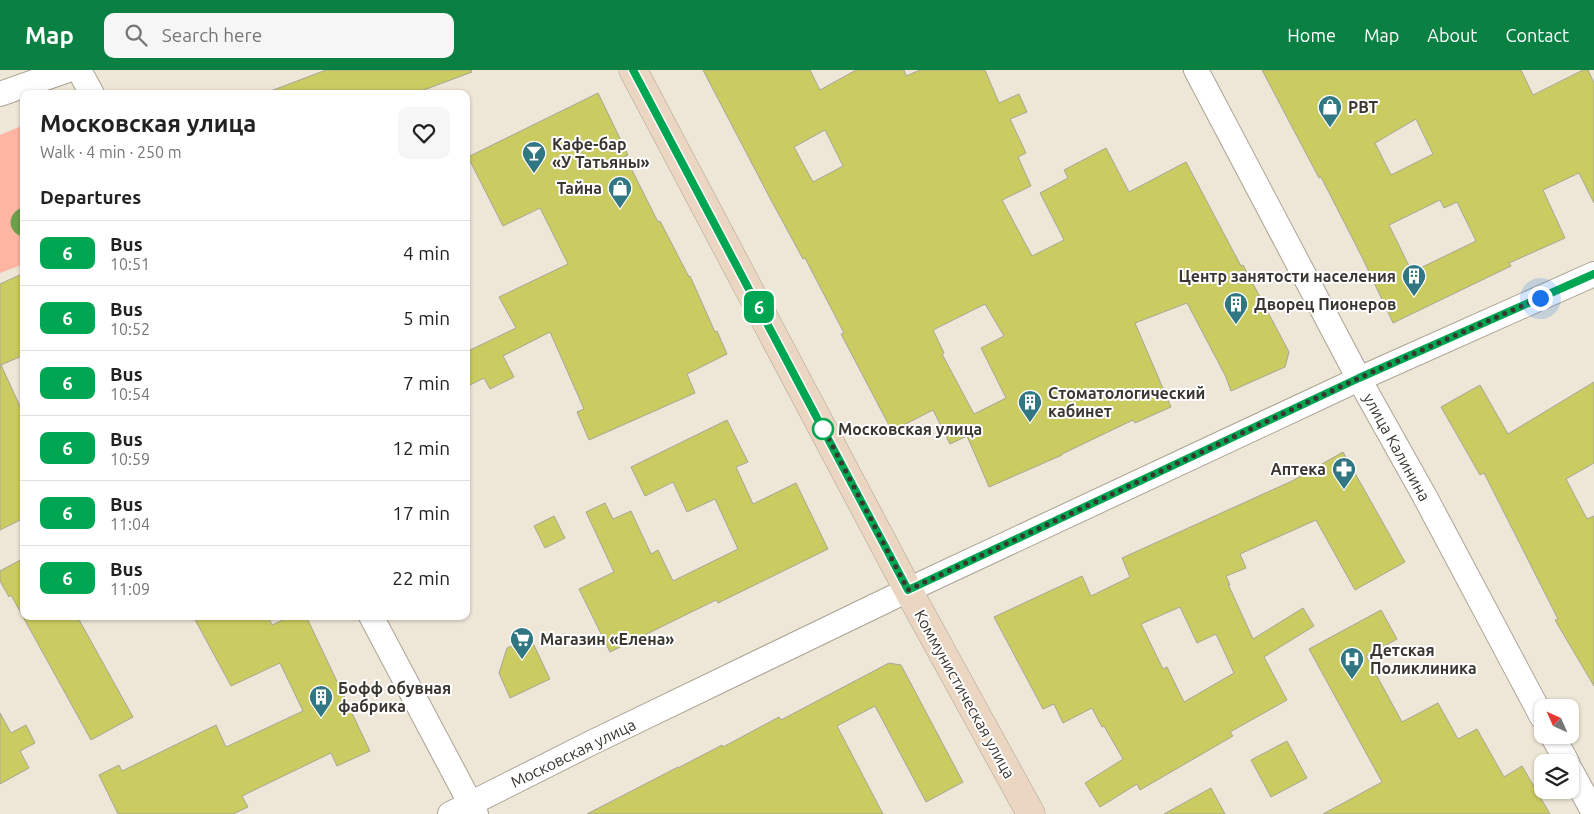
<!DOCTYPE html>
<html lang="en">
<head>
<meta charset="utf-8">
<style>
	body { margin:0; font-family:Ubuntu,sans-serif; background:#f6f6f6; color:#222; height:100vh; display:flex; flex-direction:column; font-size:19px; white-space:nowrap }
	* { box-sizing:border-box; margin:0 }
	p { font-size:16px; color:#767676 }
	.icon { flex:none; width:28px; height:28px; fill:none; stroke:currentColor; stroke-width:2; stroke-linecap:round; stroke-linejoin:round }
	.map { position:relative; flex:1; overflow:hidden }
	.panel { position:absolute; left:20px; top:20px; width:450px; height:530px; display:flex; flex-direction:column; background:#fff; border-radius:10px; box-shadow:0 1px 4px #0004 }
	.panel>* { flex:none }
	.badge { padding:0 10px; border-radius:8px; font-size:18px; line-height:32px }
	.needle { width:32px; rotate:315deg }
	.tools { position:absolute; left:1534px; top:629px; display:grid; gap:10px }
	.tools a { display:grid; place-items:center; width:45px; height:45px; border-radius:10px; background:#fff; box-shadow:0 1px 4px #0004; font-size:25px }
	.you { position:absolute; width:25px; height:25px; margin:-12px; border:4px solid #fff; border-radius:50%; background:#1a73e8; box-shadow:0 0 0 8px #1a73e833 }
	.map>.badge { position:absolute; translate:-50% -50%; box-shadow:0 0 0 2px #fff }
	h2 { padding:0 20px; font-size:19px; line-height:45px }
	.round { display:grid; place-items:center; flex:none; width:52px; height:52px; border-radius:10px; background:#f6f6f6 }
	.summary { display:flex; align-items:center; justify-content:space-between; height:85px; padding:0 20px }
	h1 { font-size:24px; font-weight:600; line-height:38px }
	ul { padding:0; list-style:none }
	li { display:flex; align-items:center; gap:15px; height:65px; padding:0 20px; border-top:1px solid #e0e0e0 }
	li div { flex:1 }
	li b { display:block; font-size:19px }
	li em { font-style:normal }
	li .badge { min-width:55px; font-weight:700; text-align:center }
	header { display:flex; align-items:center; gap:30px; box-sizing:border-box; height:70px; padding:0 25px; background:#0b8043; color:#fff }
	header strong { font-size:24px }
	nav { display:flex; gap:28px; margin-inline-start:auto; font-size:18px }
	.search { width:350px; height:45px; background:#f6f6f6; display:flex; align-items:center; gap:12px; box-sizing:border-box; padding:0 18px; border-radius:10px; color:#767676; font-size:19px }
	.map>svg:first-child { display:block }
	.green { fill:#ffb5a2 }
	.water { fill:#6da04b }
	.building { fill:#cacb61; stroke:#a6a796; fill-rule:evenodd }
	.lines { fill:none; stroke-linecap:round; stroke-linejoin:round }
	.minor-casing { stroke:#aba394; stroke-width:26 }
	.secondary-casing { stroke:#aba394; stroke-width:29 }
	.minor { stroke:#fff; stroke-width:24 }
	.secondary { stroke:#ebd6c2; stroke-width:28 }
	.line-casing { stroke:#fff; stroke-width:11 }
	.line { stroke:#00a651; stroke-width:8 }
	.walk { stroke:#3a3730; stroke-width:5; stroke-dasharray:0 9 }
	.stop-dot { fill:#fff; stroke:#00a651; stroke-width:2.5 }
	.labels { text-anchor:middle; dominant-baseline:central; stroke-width:4; stroke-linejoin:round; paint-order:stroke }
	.poi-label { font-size:16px; font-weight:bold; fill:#3a3730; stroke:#fff; text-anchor:start }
	.stop-label { font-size:16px; font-weight:bold; fill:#3a3730; stroke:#fff; text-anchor:start }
	.street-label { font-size:16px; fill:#3a3730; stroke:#fff }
</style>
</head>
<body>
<header>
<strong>Map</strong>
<div class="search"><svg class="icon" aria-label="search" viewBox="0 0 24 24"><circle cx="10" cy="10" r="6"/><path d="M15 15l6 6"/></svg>Search here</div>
<nav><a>Home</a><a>Map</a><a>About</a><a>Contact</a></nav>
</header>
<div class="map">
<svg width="1594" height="744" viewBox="0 0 1594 744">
	<rect width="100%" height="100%" fill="#eee6d6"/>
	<!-- green -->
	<polygon class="green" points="24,55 24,194 0,203 0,65"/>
	<!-- water -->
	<path class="water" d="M24 137V167C6 163 6 142 24 137Z"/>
	<!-- building -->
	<g class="building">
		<polygon points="326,0 471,0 472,2 413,24 268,24 268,22"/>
		<path d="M703 0H810L820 20 856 0H904L906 6 920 0H985L999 33 1019 24 1027 42 1010 49 1026 83 1018 87 1031 116 1002 130 1032 186 1064 170 1040 123 1068 108 1064 100 1106 78 1129 122 1186 92 1241 196 1243 195 1289 282 1285 297 1231 321 1225 305 1187 233 1135 253 1171 337 1135 353 1133 350 1062 384V385L989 417 967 366 950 374 933 340 892 361 841 264 844 263 805 188 803 189 771 130ZM825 60 843 96 813 112 794 77ZM985 234 1004 266 981 278 1006 328 974 344 942 284 944 283 933 260Z"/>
		<path d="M1262 0H1521L1533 25 1583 0H1588L1594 13V133L1579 103 1543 120 1565 168 1509 193 1511 196 1393 253 1363 189 1321 107 1319 108ZM1416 49 1433 84 1391 105 1375 73ZM1440 130 1444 138 1457 132 1476 171 1412 202 1389 155Z"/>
		<polygon points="598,23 628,85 625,86 658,152 660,151 689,207 690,206 715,262 717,261 727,284 687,304 695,323 589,370 577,342 584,339 550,262 503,286 514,307 490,319 484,308 466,317 466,282 516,258 499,227 568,194 540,138 503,156 468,87"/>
		<polygon points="24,203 24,285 1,295 24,345 24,448 0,460 0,214"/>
		<polygon points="1594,312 1594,393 1566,409 1587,449 1594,446 1594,616 1555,550 1558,549 1484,403 1480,405 1441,337 1480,315 1508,364"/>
		<polygon points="727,350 748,392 736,397 753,434 796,413 828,479 718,533 716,530 610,582 579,519 614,502 586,442 605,433 613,449 631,441 651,484 658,480 673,511 738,479 715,429 687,442 673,412 645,426 631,397"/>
		<path d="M1343 382 1405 492 1355 520 1316 450 1240 484 1246 498 1226 506 1230 515 1228 514 1253 569 1303 538 1314 556 1264 587 1287 630 1230 662 1233 666 1140 720 1137 714 1100 737 1085 713 1123 689 1104 656 1102 657 1092 638 1063 653 1054 634 1043 639 994 547 1082 506 1091 526 1130 507 1122 488 1292 411ZM1180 537 1197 573 1216 564 1234 603 1184 632 1167 597 1163 599 1141 554Z"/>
		<polygon points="554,446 565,468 545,478 534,456"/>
		<polygon points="24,488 24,546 77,546 133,647 91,670 11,525 9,527 0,511 0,501"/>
		<polygon points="1381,540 1397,569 1366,586 1402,652 1438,633 1458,669 1477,659 1504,707 1522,696 1550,744 1323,744 1382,712 1309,579"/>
		<polygon points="193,546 268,546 272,555 291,546 306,546 370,681 337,696 331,683 242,726 248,737 233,744 118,744 99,705 119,695 122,701 216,655 226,677 303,641 280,593 231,616"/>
		<polygon points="531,569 550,609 510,628 499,603 507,578"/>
		<polygon points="889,593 901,595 963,712 926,732 875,636 837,656 883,744 587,744 678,697 678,698 722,675 723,677 779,647 781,650"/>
		<polygon points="0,643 11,663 26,655 35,673 20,681 29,698 0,714"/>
		<polygon points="1287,671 1307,708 1271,727 1251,690"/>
		<polygon points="1211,718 1225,744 1164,744"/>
	</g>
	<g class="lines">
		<!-- minor casing -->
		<g class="minor-casing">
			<g id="minor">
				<polyline points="79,0 92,24"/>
				<polyline points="1196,0 1359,309 1424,425 1542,647"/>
				<polyline points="0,24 68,0"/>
				<polyline points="371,546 476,744"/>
				<polyline points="1552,665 1567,692"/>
				<polyline points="1570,699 1594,743"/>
				<polyline points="450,744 593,672 908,520 1359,309 1594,204"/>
			</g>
		</g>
		<!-- secondary casing -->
		<g class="secondary-casing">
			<polyline id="secondary" points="633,0 908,520 1031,744"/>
		</g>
		<!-- minor -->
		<use href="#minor" class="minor"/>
		<!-- secondary -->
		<use href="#secondary" class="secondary"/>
	</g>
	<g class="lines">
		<!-- line casing -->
		<g class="line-casing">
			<polyline id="line" points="633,0 908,520 1359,308 1594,204"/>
		</g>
		<!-- line -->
		<use href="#line" class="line"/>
		<!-- walk -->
		<polyline class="walk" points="823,359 822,356 908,520 1359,308 1540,228"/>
	</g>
	<!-- icons -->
	<defs>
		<g id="shop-pin" transform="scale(1.25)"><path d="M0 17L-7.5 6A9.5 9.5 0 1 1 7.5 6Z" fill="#307782" stroke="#fff"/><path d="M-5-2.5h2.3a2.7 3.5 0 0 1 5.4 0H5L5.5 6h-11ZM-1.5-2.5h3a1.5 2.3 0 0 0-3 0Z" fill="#fff"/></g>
		<g id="bar-pin" transform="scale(1.25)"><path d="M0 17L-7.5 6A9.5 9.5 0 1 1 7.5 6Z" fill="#307782" stroke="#fff"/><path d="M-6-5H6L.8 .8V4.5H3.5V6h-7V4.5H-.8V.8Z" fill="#fff"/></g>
		<g id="building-pin" transform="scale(1.25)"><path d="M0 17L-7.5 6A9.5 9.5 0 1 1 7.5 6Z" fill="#307782" stroke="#fff"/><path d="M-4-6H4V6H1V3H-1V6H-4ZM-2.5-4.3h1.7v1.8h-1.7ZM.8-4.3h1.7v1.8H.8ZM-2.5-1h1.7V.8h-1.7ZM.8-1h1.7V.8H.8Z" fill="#fff"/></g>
		<g id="pharmacy-pin" transform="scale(1.25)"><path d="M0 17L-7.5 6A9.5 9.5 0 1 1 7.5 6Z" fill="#307782" stroke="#fff"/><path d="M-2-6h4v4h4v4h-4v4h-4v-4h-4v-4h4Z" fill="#fff"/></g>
		<g id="supermarket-pin" transform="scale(1.25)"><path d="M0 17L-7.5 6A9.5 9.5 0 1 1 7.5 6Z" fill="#307782" stroke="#fff"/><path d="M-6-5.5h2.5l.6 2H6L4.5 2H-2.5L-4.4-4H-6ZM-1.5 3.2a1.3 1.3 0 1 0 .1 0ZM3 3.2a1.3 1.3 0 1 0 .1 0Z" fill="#fff"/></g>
		<g id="hospital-pin" transform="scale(1.25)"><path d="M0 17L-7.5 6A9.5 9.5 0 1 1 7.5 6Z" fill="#307782" stroke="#fff"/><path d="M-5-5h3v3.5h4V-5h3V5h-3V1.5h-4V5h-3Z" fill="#fff"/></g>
	</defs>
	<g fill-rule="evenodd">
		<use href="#shop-pin" x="1330" y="37"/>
		<use href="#bar-pin" x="534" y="83"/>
		<use href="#shop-pin" x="620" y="118"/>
		<use href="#building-pin" x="1414" y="206"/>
		<use href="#building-pin" x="1236" y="234"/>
		<use href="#building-pin" x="1030" y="332"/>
		<use href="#pharmacy-pin" x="1344" y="399"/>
		<use href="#supermarket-pin" x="522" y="569"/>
		<use href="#hospital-pin" x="1352" y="589"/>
		<use href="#building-pin" x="321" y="627"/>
	</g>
	<!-- markers -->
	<circle class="stop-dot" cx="823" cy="359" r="10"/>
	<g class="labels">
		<!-- poi labels -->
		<g class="poi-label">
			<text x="1348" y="37">РВТ</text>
			<text x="552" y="74">Кафе-бар<tspan x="552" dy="18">«У Татьяны»</tspan></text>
			<text x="602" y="118" text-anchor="end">Тайна</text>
			<text x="1396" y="206" text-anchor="end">Центр занятости населения</text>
			<text x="1254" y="234">Дворец Пионеров</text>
			<text x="1048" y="323">Стоматологический<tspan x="1048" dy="18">кабинет</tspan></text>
			<text x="1326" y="399" text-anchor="end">Аптека</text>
			<text x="540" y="569">Магазин «Елена»</text>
			<text x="1370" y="580">Детская<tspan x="1370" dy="18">Поликлиника</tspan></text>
			<text x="338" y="618">Бофф обувная<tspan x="338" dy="18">фабрика</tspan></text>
		</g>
		<!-- stop labels -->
		<g class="stop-label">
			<text x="838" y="359">Московская улица</text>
		</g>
		<!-- street labels -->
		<g class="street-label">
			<text transform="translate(1397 377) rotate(61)">улица Калинина</text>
			<text transform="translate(965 624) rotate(61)">Коммунистическая улица</text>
			<text transform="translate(573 683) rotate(-26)">Московская улица</text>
		</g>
	</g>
</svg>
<div class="tools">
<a><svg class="needle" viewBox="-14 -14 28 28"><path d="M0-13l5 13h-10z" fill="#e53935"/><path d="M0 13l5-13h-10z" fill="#767676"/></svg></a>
<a><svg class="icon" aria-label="layers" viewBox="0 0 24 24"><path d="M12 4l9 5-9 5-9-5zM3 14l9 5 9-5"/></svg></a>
</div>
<div class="you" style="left:1540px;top:228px"></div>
<b class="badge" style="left:759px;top:237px;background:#00a651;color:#fff">6</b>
<section class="panel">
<div class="summary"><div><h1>Московская улица</h1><p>Walk · 4 min · 250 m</p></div><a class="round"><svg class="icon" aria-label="heart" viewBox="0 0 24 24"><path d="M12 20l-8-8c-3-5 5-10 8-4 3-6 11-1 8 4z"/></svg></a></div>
<h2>Departures</h2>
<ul>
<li><span class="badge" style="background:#00a651;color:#fff">6</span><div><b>Bus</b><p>10:51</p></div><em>4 min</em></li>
<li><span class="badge" style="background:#00a651;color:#fff">6</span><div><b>Bus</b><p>10:52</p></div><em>5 min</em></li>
<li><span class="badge" style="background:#00a651;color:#fff">6</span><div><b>Bus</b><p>10:54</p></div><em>7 min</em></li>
<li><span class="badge" style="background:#00a651;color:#fff">6</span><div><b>Bus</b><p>10:59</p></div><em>12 min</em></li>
<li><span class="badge" style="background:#00a651;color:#fff">6</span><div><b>Bus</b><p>11:04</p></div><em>17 min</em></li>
<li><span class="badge" style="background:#00a651;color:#fff">6</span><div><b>Bus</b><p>11:09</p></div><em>22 min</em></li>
</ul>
</section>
</div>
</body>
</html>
